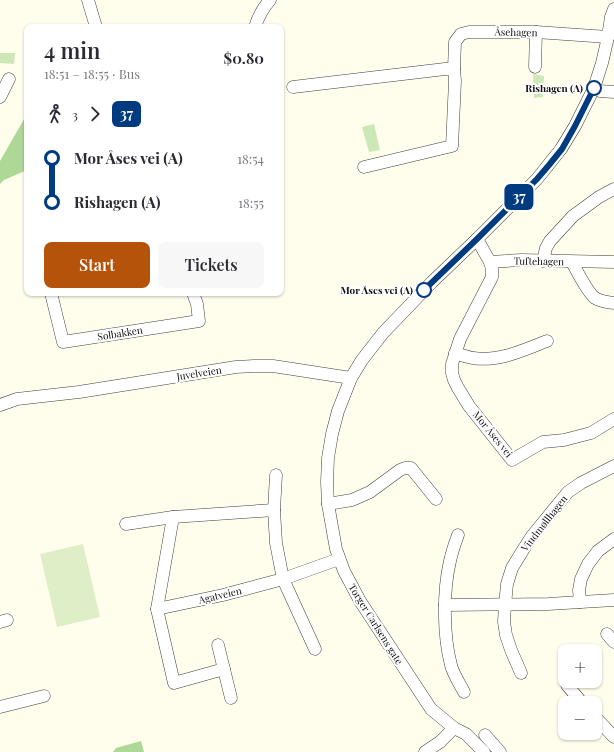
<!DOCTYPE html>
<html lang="en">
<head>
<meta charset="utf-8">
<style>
	body { margin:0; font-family:"Playfair Display",serif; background:#f7f7f7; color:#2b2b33; height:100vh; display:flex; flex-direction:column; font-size:15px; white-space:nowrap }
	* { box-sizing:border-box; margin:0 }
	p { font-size:13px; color:#7c7c81 }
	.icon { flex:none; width:22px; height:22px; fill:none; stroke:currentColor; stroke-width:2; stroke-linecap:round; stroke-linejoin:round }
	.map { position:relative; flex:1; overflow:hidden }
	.sheet { position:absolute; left:24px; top:24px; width:260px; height:272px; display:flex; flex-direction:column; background:#fff; border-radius:8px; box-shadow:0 1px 3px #0004 }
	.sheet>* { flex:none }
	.badge { padding:0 8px; border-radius:6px; font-size:14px; line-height:26px }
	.controls { position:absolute; left:558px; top:644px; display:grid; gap:8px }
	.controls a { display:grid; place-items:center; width:44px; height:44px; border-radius:8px; background:#fff; box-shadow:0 1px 3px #0004; font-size:20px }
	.map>.badge { position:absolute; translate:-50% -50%; box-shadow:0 0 0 2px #fff }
	.legs { display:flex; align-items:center; gap:6px; height:44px; padding:0 20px; font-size:13px }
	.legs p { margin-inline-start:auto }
	.summary { display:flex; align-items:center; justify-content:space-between; height:68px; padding:0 20px }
	h1 { font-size:22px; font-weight:600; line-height:30px }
	.primary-button { display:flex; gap:8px; margin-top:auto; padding:8px 20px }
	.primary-button a { flex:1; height:46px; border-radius:8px; background:#b45309; color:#fff; font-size:16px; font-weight:600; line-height:46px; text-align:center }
	.primary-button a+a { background:#f7f7f7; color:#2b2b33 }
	ul { padding:0 20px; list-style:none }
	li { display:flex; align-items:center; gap:14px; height:44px; font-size:15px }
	li i { display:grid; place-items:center; width:6px; height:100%; margin:0 5px; background:currentColor }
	li i::after { content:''; width:10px; height:10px; margin:-5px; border:3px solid; border-radius:50%; background:#fff }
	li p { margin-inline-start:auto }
	li:first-child i { background:linear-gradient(#0000 50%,currentColor 0) }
	li:last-child i { background:linear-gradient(currentColor 50%,#0000 0) }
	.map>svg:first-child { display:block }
	.green { fill:#cbe8b6 }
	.forest { fill:#add896 }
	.pitch { fill:#deefc8 }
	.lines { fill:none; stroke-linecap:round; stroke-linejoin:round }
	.minor-casing { stroke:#3f3f3f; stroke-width:13 }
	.minor { stroke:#fff; stroke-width:12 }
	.line-1-casing { stroke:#fff; stroke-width:9 }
	.line-1 { stroke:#003b80; stroke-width:6 }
	.stop-1-dot { fill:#fff; stroke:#003b80; stroke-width:2 }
	.labels { text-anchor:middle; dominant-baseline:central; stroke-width:4; stroke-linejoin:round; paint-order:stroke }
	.street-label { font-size:10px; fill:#0c0c0c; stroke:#fff }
	.stop-label { font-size:10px; font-weight:bold; fill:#0c0c0c; stroke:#fff; text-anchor:end }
</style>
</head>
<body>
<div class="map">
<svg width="614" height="752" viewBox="0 0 614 752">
	<rect width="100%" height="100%" fill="#fffdeb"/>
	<!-- green -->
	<g class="green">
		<polygon points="0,53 15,53 14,64 0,63"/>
		<polygon points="533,74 544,76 543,97 534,98"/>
		<polygon points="374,124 380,150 369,152 362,127"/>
	</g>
	<!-- forest -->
	<g class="forest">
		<polygon points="27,114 27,170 4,180 0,184 0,161"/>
		<polygon points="141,741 144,752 113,752 116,748"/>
	</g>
	<!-- pitch -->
	<polygon class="pitch" points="83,544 100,617 57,627 40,554"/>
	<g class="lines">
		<!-- minor casing -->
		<g class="minor-casing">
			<g id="minor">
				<polyline points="88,0 96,27"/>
				<path d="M255 27C258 17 263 8 270 0"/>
				<polyline points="535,67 536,32"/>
				<polyline points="293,87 445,69 454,69 455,42 461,34 469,32 536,32 608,37"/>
				<polyline points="594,88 600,91 614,92"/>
				<polyline points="0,97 9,79"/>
				<polyline points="364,167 452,146 455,81 454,69"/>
				<polyline points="477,239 490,262 521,260 614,262"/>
				<polyline points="543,261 546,248 550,241 573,216 599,197 614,189"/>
				<polyline points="490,262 492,269 492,277 460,339 452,364 452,373 454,380 458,388 469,406 512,460 543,442 564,440 591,433 614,419"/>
				<path d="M572 262C577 271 587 292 595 298 601 302 608 302 614 303"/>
				<polyline points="51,293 63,342 199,321 197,304 193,293"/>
				<path d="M455 353C461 355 467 357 473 358 499 362 524 350 547 341"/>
				<polyline points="0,405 17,399 79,392 236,367 254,366 273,366 351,378"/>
				<polyline points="328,504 352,500 370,492 400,470 405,468 411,468 436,499"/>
				<polyline points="274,510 276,475"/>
				<polyline points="126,524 173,517"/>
				<path d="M458 535C455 543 452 552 450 561 443 591 443 635 451 665 453 674 460 684 464 692"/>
				<polyline points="580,602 579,590 581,579 588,564 598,551 614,539"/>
				<polyline points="445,605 548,604 614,600"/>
				<polyline points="157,609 223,595 283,579 339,559"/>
				<polyline points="0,622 7,620"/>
				<polyline points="607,634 614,642"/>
				<polyline points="218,645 231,698"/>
				<polyline points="224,669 174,683 157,609 173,517 274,510 276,543 283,579 315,649"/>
				<polyline points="521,673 511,650 506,635 504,622 505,605 507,584 512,568 523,550 532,536 568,492 581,483 614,466"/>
				<polyline points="567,685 582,703"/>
				<polyline points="0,707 44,696"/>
				<polyline points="595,717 614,737"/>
				<polyline points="485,735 500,752"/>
				<polyline points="425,752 440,742 454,728"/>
				<polyline points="484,752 466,734 454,728 431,709 360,601 344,571 336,549 328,504 327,482 328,458 332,434 338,411 351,378 362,360 383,333 432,282 477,239 537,179 561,149 575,126 594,88 602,63 608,37 611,17 614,9"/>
			</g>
		</g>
		<!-- minor -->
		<use href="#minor" class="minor"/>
	</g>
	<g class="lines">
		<!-- line-1 casing -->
		<g class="line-1-casing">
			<polyline id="line-1" points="424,290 477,239 537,179 549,165 562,149 575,126 594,88"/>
		</g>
		<!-- line-1 -->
		<use href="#line-1" class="line-1"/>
	</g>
	<!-- markers -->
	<g class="stop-1-dot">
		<circle cx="594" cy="88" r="7"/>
		<circle cx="424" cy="290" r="7"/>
	</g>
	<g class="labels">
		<!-- street labels -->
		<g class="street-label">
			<text transform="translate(516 32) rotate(1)">Åsehagen</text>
			<text transform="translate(539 261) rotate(1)">Tuftehagen</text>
			<text transform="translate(120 333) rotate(-9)">Solbakken</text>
			<text transform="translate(199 373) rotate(-9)">Juvelveien</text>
			<text transform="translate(493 434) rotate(51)">Mor Åses vei</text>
			<text transform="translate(544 523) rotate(-52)">Vindmøllhagen</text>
			<text transform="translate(220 595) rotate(-13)">Agatveien</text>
			<text transform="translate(376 624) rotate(58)">Torger Carlsens gate</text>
		</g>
		<!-- stop labels -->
		<g class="stop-label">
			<text x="583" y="88">Rishagen (A)</text>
			<text x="413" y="290">Mor Åses vei (A)</text>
		</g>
	</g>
</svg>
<div class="controls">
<a>+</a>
<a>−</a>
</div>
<b class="badge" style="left:519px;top:197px;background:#003b80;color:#fff">37</b>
<section class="sheet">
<div class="summary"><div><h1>4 min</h1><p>18:51 – 18:55 · Bus</p></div><b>$0.80</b></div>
<div class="legs"><svg class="icon" aria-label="walk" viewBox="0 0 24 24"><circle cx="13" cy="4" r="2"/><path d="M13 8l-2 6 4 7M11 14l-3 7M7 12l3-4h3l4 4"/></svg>3<svg class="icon" aria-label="forward" viewBox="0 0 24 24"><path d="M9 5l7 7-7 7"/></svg><b class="badge" style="background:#003b80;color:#fff">37</b></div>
<ul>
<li><i style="color:#003b80"></i><b>Mor Åses vei (A)</b><p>18:54</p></li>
<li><i style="color:#003b80"></i><b>Rishagen (A)</b><p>18:55</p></li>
</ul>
<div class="primary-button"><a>Start</a><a>Tickets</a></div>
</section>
</div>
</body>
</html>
